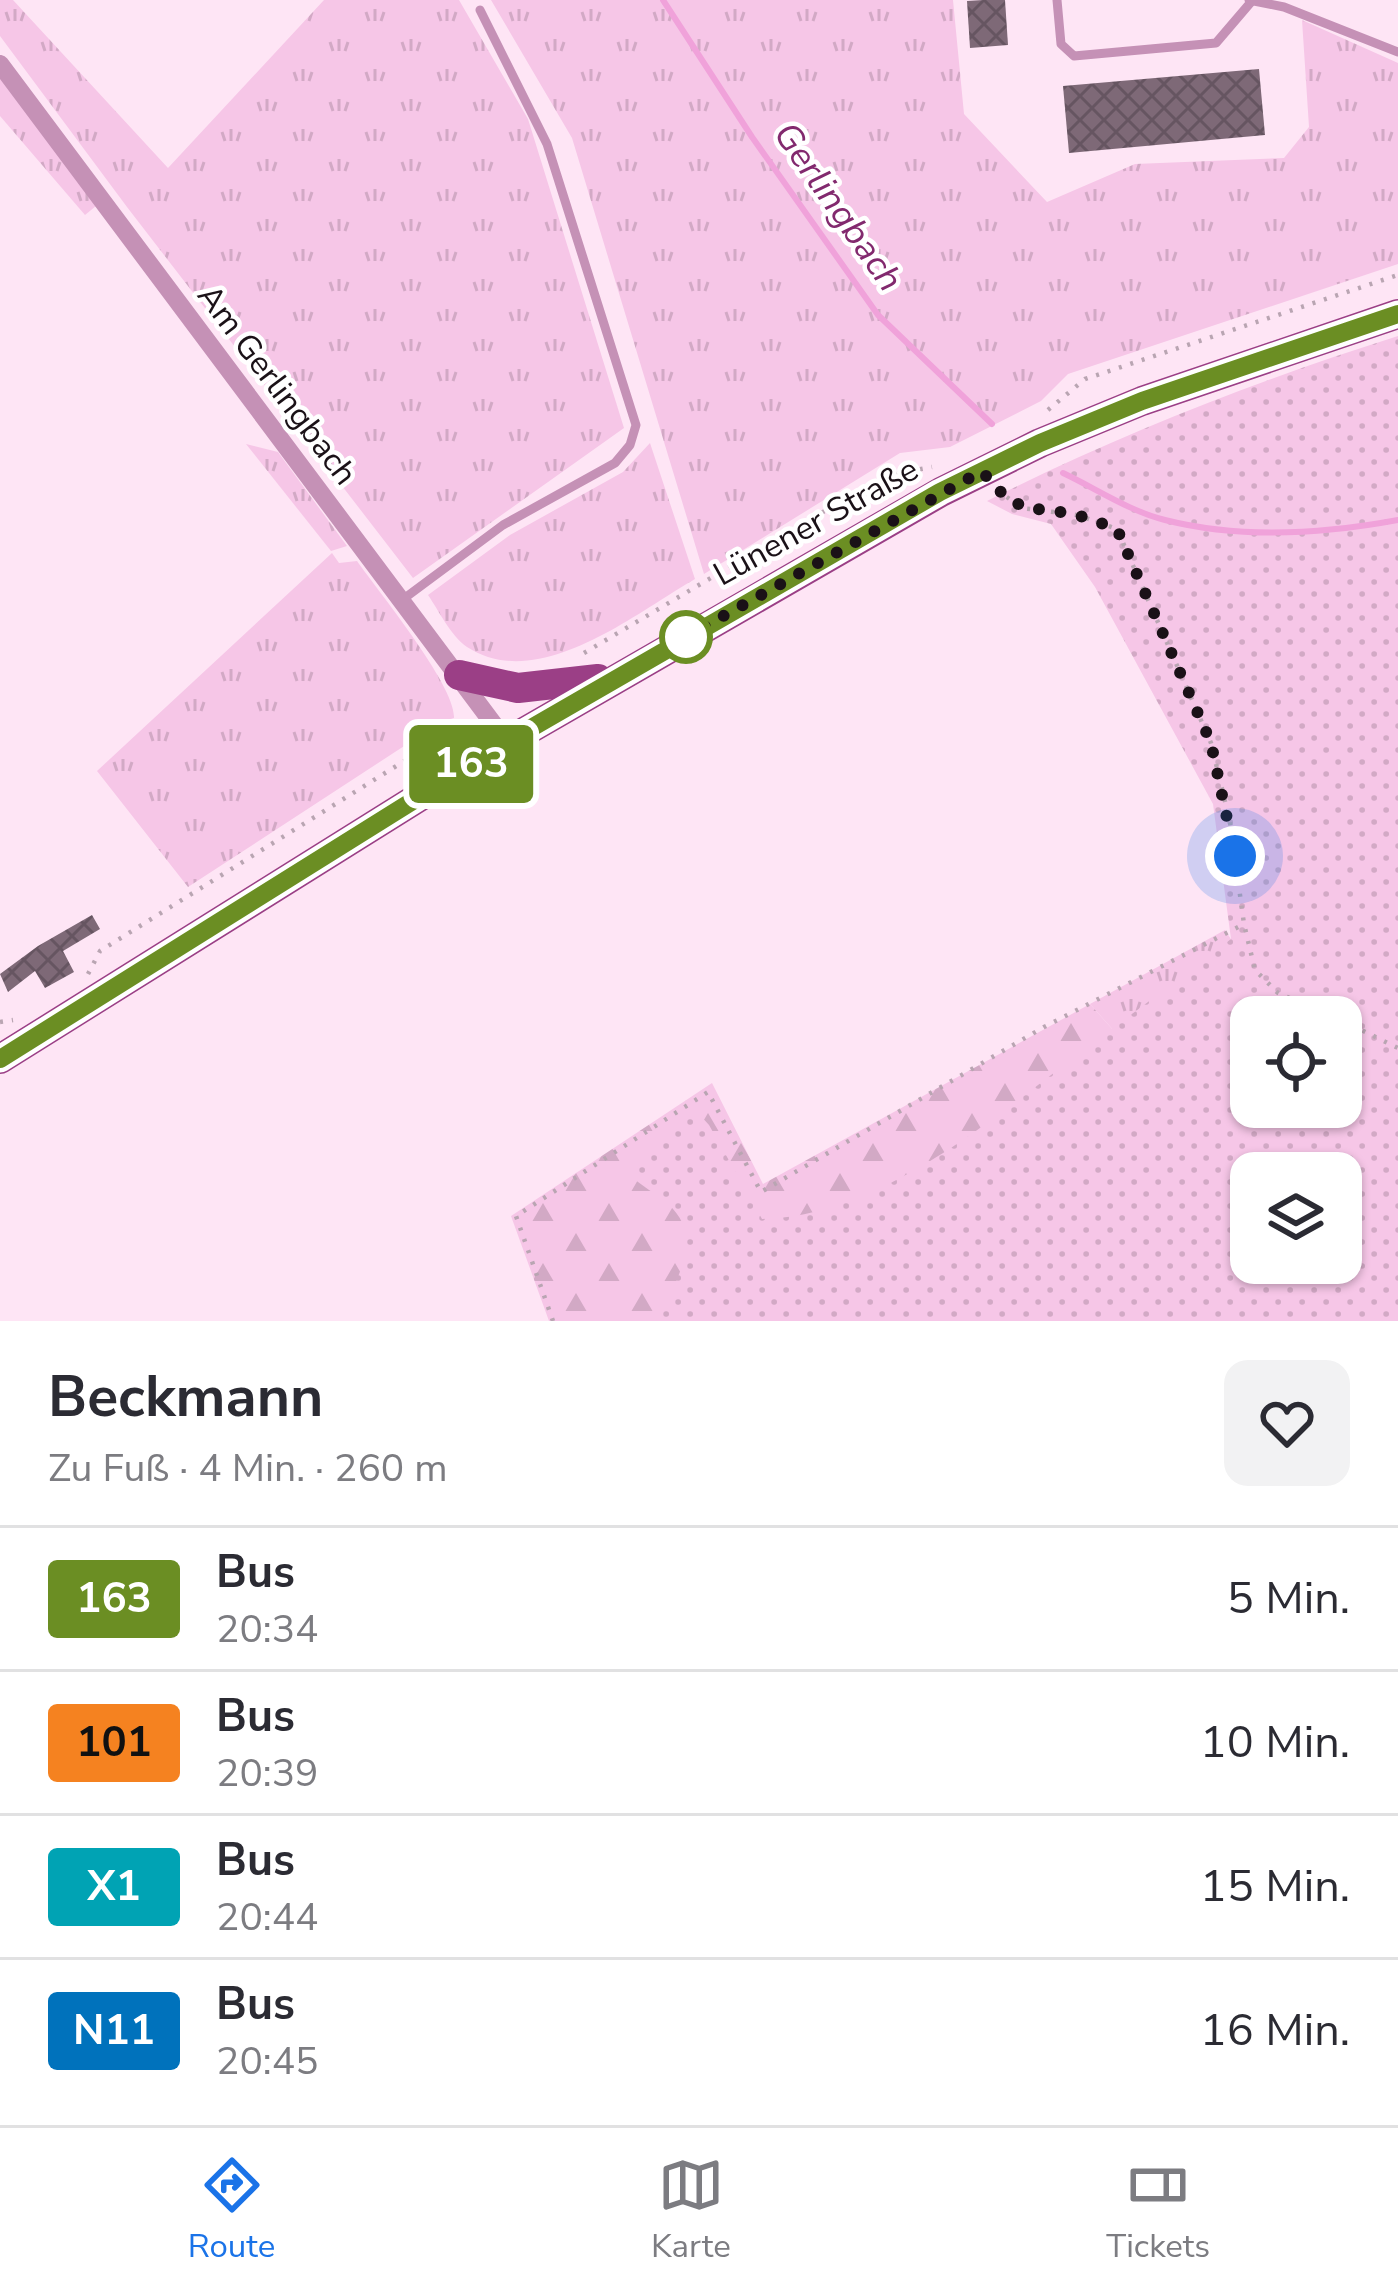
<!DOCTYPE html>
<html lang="de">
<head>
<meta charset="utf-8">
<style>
	body { margin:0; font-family:"Nunito Sans",sans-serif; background:#f2f2f3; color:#2b2b33; height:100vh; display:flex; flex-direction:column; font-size:45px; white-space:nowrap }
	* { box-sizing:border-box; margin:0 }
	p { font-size:39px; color:#7c7c81 }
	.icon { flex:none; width:66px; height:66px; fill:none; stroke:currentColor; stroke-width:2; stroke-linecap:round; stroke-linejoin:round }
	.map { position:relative; height:1321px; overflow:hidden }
	.panel { display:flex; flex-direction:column; background:#fff; flex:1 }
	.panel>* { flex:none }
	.badge { padding:0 24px; border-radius:9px; font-size:42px; line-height:78px }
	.fabs { position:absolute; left:1230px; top:996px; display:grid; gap:24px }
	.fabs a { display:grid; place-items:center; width:132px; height:132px; border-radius:24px; background:#fff; box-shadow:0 3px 9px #0004; font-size:60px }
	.you { position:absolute; width:60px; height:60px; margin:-30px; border:9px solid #fff; border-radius:50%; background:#1a73e8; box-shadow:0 0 0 18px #1a73e833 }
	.map>.badge { position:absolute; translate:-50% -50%; box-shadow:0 0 0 6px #fff }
	.round { display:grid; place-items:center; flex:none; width:126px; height:126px; border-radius:24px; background:#f2f2f3 }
	.head { display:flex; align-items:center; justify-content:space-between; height:204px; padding:0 48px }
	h1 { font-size:57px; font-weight:700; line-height:90px }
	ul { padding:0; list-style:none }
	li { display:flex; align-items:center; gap:36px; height:144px; padding:0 48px; border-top:3px solid #e1e1e2 }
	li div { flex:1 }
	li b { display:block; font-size:45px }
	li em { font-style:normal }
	li .badge { min-width:132px; font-weight:700; text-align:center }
	.tabs { display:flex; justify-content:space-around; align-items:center; height:168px; border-top:3px solid #e1e1e2; background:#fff; font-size:33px; color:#7c7c81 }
	.tabs a { display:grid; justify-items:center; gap:6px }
	.tabs .selected { color:#1a73e8 }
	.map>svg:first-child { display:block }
	.grass { fill:url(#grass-tufts) }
	.forest { fill:url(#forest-firs) }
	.park { fill:url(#park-dots); fill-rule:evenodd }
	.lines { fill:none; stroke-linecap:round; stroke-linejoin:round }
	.stream { stroke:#f0a2da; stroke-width:6 }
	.building { fill:url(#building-cross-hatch) }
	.path { stroke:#b9a5b2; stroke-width:4.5; stroke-dasharray:3 9; stroke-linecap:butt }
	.lane { stroke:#c591b6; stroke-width:9 }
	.street { stroke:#c591b6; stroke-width:18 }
	.primary { stroke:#9b3f86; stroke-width:30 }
	.line-casing { stroke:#fff; stroke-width:27 }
	.line { stroke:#6b8e23; stroke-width:18 }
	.walk { stroke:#1a1117; stroke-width:12; stroke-dasharray:0 21.6 }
	.stop-dot { fill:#fff; stroke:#6b8e23; stroke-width:6 }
	.labels { text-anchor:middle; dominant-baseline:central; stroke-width:9; stroke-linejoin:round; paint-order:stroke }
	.street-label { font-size:33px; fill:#1a1117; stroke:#fff }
	.water-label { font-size:36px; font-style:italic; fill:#82296e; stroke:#fff }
</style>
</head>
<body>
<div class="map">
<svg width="1398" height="1321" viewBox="0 0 1398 1321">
	<defs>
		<pattern id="grass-tufts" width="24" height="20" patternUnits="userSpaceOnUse" patternTransform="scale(3)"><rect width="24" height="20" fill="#f6c6e7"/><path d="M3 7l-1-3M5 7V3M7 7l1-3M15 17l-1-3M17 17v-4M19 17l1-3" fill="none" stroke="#d2a9c5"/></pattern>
		<pattern id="forest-firs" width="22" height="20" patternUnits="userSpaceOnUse" patternTransform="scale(3)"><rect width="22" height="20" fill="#f6c6e7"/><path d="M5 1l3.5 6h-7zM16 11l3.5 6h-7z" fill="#d2a9c5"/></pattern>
		<pattern id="park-dots" width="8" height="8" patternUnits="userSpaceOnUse" patternTransform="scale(3)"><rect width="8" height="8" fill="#f6c6e7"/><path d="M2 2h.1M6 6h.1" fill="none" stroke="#d2a9c5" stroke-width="1.8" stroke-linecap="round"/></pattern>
		<pattern id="building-cross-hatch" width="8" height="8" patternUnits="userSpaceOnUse" patternTransform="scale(3)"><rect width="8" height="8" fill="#7e6977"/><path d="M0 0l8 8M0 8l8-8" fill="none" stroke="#665561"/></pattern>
	</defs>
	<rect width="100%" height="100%" fill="#fee5f5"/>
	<!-- grass -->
	<g class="grass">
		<polygon points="0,0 13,0 168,168 324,0 459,0 528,119 624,428 413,578 127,207 0,36"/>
		<polygon points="491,0 953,0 964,114 1047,202 1135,164 1284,158 1309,127 1302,20 1398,63 1398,264 1068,374 1041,401 950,447 900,453 704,574 572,138"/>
		<polygon points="0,78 96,206 85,215 0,116"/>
		<path d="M650 443 695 579C633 615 538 693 467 647 451 636 439 611 428 595L510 535 623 472Z"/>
		<polygon points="246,444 278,452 347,546 331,551"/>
		<path d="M332 553 339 563 357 561C378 591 456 686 454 718L441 722 188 887 97 771Z"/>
		<polygon points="1225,930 1257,979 1146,1067 1090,1004"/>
	</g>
	<!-- forest -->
	<polygon class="forest" points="1090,1004 1146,1067 825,1321 549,1321 511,1216 712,1083 763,1184"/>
	<!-- park -->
	<path class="park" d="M1398 336V1321H660C673 1281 707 1239 668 1204 656 1194 641 1185 628 1174L629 1166 688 1119 699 1114 709 1125 762 1219C877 1217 989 1122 1076 1056 1127 1017 1180 979 1231 939L1213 804 1095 587 1051 524 1012 514 987 501C1120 434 1256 381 1398 336ZM1251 1017H1341V1107H1251ZM1251 1173H1341V1263H1251Z"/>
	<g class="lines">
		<!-- stream -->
		<g class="stream">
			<polyline points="663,0 752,137 878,315 992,424"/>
			<path d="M1063 473C1095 488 1131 512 1165 520 1240 539 1323 534 1398 520"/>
		</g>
	</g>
	<!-- building -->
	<g class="building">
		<polygon points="983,0 1005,0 1008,45 970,48 967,1"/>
		<polygon points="1259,69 1265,135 1069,153 1063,86"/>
		<polygon points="92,915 100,929 63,951 74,972 45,988 35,971 8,992 0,974 38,946"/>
	</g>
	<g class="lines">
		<!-- path -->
		<g class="path">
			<polyline points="1048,410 1085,379 1398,275"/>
			<polyline points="997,490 1022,508 1077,515 1117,529 1211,743 1230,822 1244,924 1255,970 1278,993 1334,1017"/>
			<polyline points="584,653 819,514 899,473 932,467"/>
			<polyline points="88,974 100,951 470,720"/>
			<polyline points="1341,1020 1398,1048"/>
			<polyline points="0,1022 13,1020"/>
			<polyline points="553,1321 516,1216 708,1092 761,1192 1044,1027 1244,924"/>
		</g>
		<!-- lane -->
		<g class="lane">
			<polyline points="1057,0 1061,44 1074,56 1216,43 1251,2"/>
			<polyline points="1249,0 1284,7 1398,52"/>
			<polyline points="402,600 503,525 615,463 630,445 636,425 547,144 480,10"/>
		</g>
		<!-- street -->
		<polyline class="street" points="0,64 507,742"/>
		<!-- primary -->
		<g class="primary">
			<polyline points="459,675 518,688 598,679"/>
			<polyline points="0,1059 507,742 941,492 1040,443 1142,401 1398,314"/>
		</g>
	</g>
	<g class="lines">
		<!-- line casing -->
		<g class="line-casing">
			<polyline id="line" points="0,1059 507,742 940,492 1040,443 1142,401 1398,314"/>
		</g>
		<!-- line -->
		<use href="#line" class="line"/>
		<!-- walk -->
		<path class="walk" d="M686 637 982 471C1017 514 1022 505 1072 514 1087 517 1102 524 1117 529L1211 743 1235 856"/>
	</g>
	<!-- markers -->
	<circle class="stop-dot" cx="686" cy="637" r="24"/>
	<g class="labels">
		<!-- street labels -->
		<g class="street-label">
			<text transform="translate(277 385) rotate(53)">Am Gerlingbach</text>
			<text transform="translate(816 522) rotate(-29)">Lünener Straße</text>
		</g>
		<!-- water labels -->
		<g class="water-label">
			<text transform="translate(838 207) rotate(55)">Gerlingbach</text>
		</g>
	</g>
</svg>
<div class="fabs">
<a><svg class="icon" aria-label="locate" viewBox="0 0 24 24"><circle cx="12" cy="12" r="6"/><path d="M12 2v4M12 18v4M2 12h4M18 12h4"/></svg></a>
<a><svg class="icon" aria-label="layers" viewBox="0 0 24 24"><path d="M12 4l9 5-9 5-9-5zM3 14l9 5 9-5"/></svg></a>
</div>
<div class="you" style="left:1235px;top:856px"></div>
<b class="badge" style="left:471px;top:764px;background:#6b8e23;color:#fff">163</b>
</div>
<section class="panel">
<div class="head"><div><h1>Beckmann</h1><p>Zu Fuß · 4 Min. · 260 m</p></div><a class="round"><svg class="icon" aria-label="heart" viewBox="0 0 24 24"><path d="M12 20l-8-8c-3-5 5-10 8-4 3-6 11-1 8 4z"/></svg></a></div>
<ul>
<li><span class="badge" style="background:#6b8e23;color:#fff">163</span><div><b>Bus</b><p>20:34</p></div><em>5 Min.</em></li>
<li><span class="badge" style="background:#f58220;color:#111">101</span><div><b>Bus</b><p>20:39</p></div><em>10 Min.</em></li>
<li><span class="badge" style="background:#00a3b4;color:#fff">X1</span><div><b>Bus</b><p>20:44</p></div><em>15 Min.</em></li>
<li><span class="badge" style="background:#0072bc;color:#fff">N11</span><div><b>Bus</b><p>20:45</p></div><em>16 Min.</em></li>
</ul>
</section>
<nav class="tabs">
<a class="selected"><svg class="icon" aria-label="directions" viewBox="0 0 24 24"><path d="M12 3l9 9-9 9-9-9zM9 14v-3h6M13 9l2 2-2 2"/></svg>Route</a>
<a><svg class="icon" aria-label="map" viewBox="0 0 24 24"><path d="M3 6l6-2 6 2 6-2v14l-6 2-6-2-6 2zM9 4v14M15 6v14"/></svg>Karte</a>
<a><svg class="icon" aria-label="tickets" viewBox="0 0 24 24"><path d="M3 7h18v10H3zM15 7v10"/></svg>Tickets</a>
</nav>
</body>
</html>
